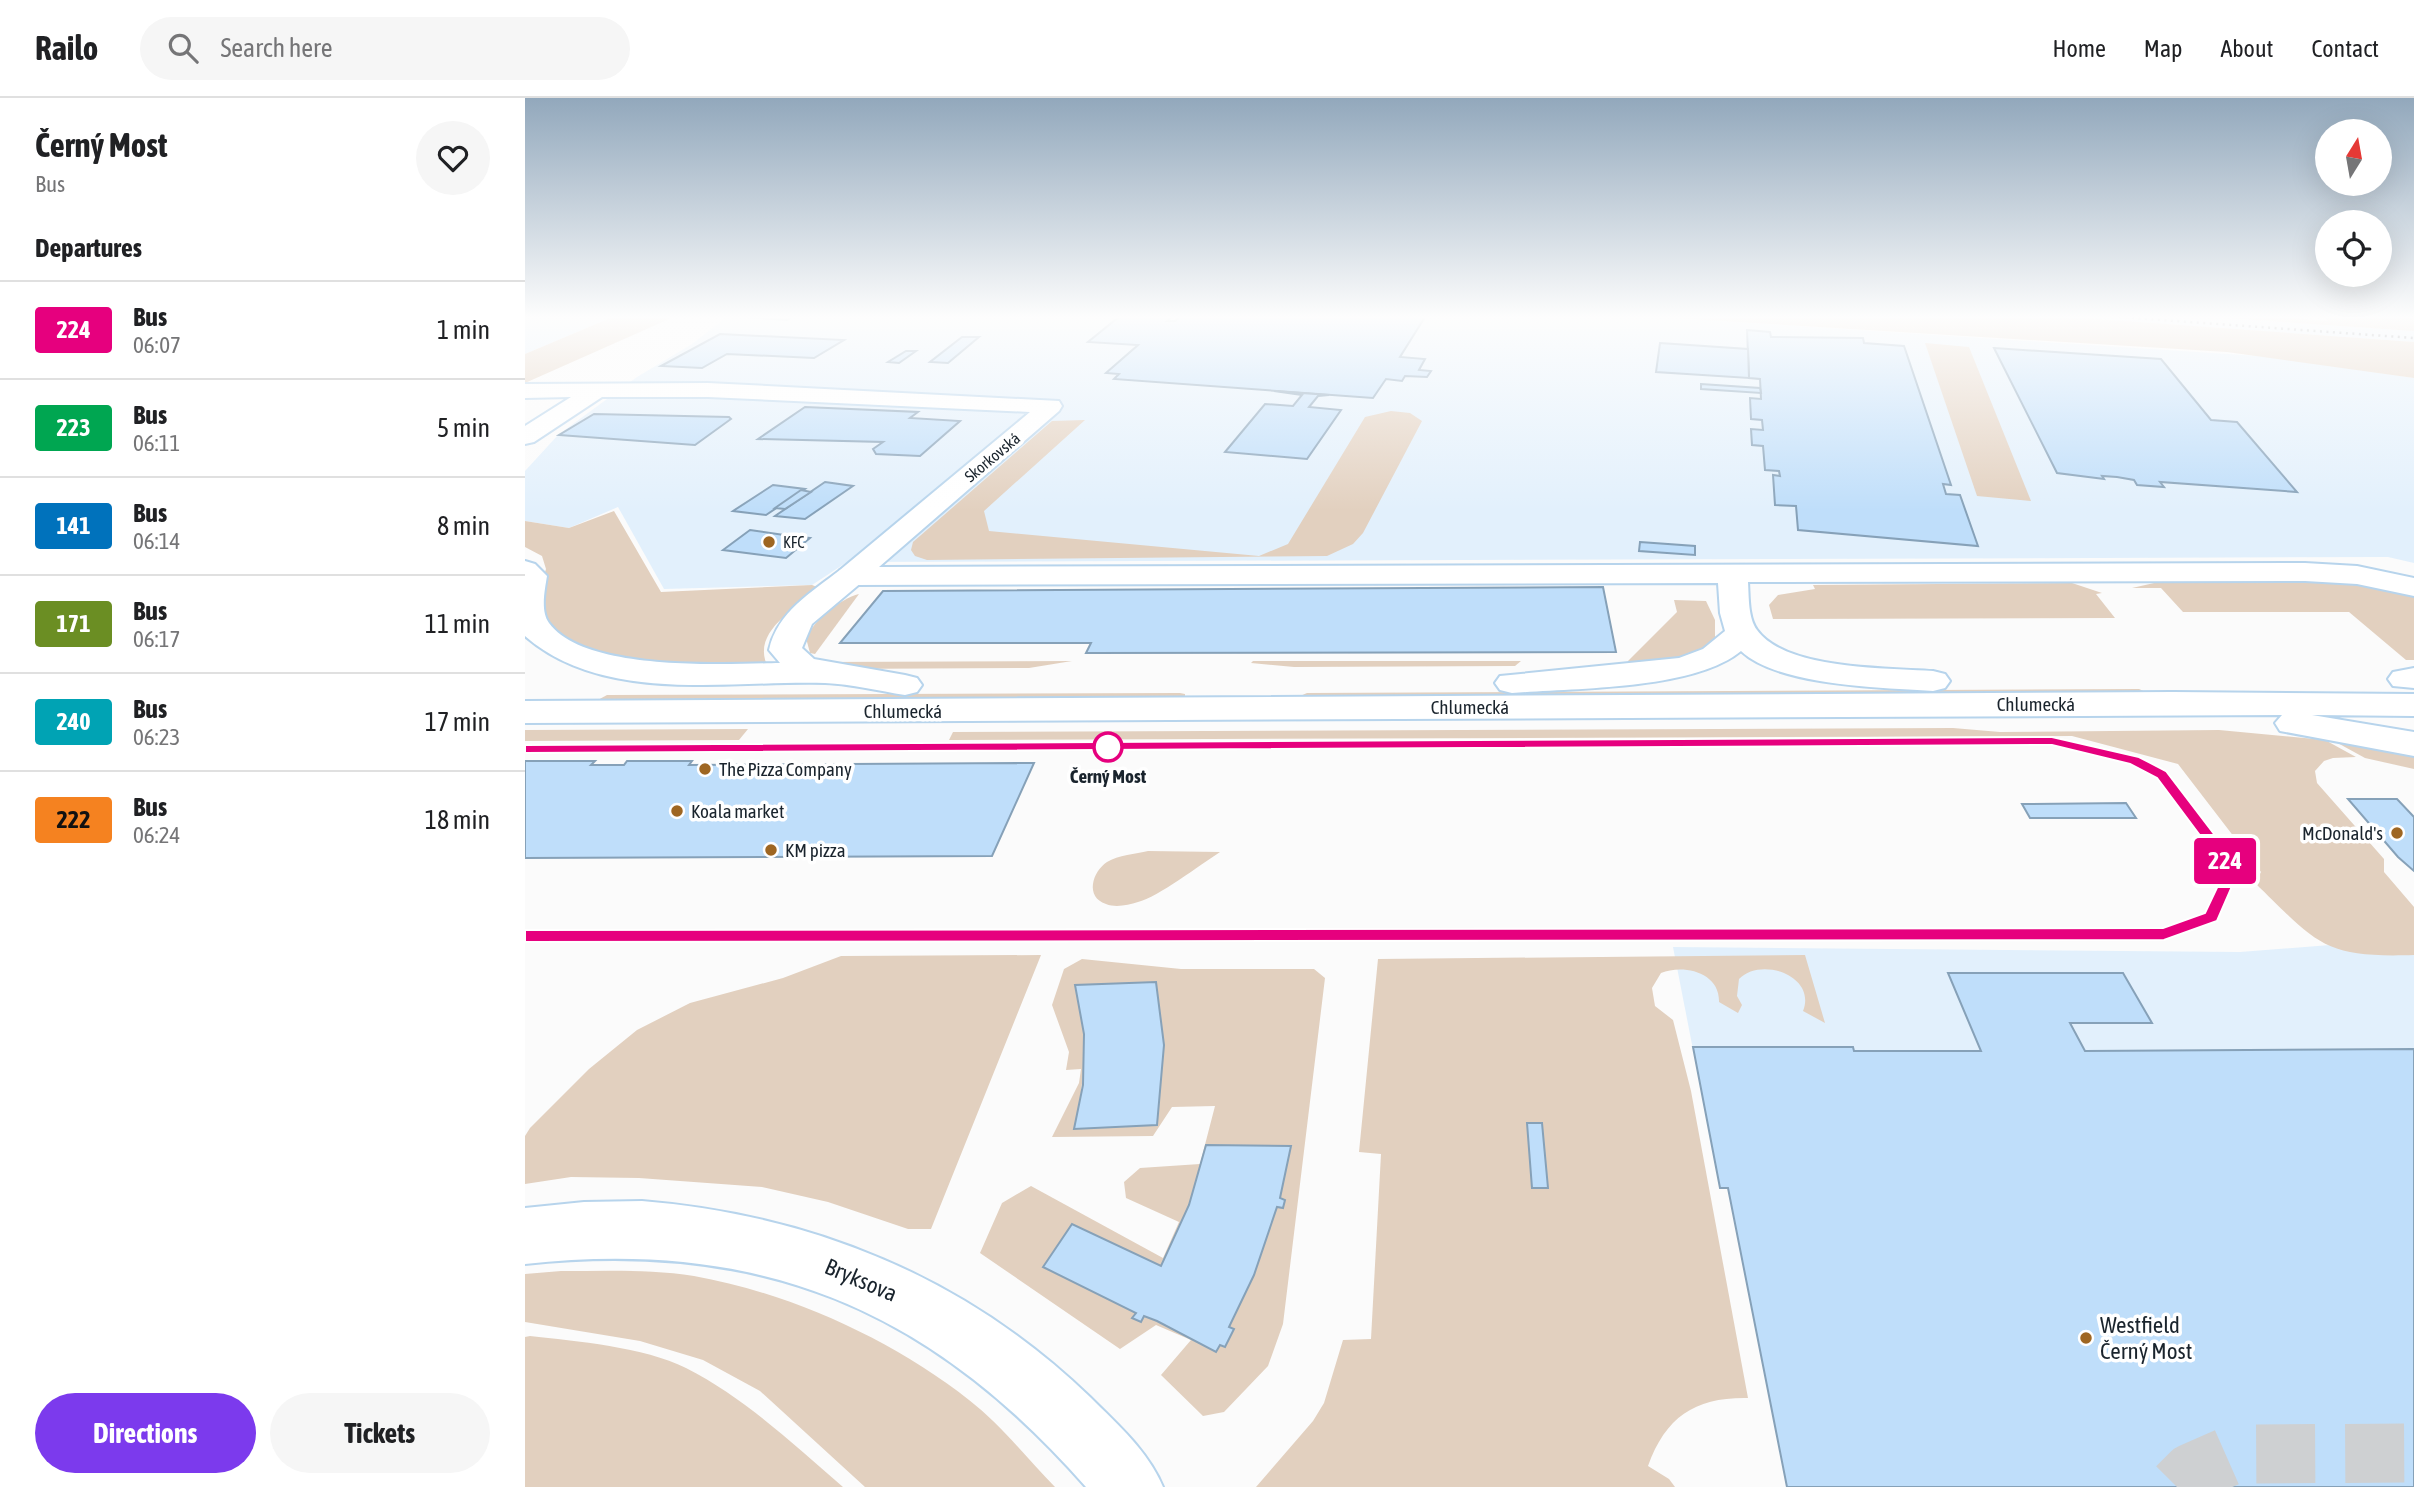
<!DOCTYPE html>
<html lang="en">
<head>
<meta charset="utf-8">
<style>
	body { margin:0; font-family:"Asap Condensed",sans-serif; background:#f6f6f6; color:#202124; height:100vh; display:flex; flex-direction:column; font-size:26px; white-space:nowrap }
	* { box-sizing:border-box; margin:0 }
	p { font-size:23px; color:#757577 }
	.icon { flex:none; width:38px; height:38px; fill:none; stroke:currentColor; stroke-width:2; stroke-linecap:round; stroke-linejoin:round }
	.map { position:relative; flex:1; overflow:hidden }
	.drawer { display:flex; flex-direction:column; background:#fff; width:525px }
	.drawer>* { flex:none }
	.badge { padding:0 14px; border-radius:5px; font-size:24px; line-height:46px }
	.needle { width:46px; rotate:11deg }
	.buttons { position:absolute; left:1790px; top:21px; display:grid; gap:14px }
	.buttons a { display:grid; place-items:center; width:77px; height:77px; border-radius:50%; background:#fff; box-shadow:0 7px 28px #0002; font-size:35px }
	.map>.badge { position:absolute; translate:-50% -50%; box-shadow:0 0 0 4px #fff }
	h2 { padding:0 35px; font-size:26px; line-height:63px }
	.round { display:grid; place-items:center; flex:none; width:74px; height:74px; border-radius:37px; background:#f6f6f6 }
	.head { display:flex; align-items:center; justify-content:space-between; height:119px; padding:0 35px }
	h1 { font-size:33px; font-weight:700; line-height:52px }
	.button { display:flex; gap:14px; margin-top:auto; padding:14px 35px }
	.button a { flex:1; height:80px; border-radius:42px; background:#7c3aed; color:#fff; font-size:28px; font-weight:700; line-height:80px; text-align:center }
	.button a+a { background:#f6f6f6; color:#202124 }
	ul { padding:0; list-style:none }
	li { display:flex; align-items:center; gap:21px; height:98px; padding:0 35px; border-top:2px solid #e0e0e0 }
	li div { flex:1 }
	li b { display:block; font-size:26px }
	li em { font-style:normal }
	li .badge { min-width:77px; font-weight:700; text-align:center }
	header { display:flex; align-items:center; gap:42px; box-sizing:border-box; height:98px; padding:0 35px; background:#fff; border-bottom:2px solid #e0e0e0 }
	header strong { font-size:33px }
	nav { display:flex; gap:38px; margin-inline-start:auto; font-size:24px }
	.search { width:490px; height:63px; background:#f6f6f6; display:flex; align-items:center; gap:18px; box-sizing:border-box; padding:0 24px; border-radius:38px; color:#757577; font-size:26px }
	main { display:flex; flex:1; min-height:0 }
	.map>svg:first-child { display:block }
	.built { fill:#e2f0fc }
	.green { fill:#e2d0bf; fill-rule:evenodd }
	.building { fill:#bfdefa; stroke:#86a1b8; stroke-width:2 }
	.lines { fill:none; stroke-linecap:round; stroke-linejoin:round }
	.minor-tunnel { stroke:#ced0d2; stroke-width:59; stroke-dasharray:59 30; stroke-linecap:butt }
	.minor-casing { stroke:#b7d4ec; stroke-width:4 }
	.major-casing { stroke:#b7d4ec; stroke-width:4 }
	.highway-casing { stroke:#b7d4ec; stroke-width:4 }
	.minor { fill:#fff; fill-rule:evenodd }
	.major { fill:#fff; fill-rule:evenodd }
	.highway { fill:#fff; fill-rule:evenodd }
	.rail { stroke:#60676d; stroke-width:2.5; stroke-dasharray:2 4.5; stroke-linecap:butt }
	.line { fill:#e6007e; stroke:#fff; stroke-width:2 }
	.poi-dot { fill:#9e6622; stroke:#fff; stroke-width:2.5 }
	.stop-dot { fill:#fff; stroke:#e6007e; stroke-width:3.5 }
	.labels { text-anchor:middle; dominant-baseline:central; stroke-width:7; stroke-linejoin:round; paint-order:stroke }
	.far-street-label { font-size:16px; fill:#1a242d; stroke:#fff }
	.far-poi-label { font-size:16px; fill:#1a242d; stroke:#fff; text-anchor:start }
	.street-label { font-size:19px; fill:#1a242d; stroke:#fff }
	.poi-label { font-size:19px; fill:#1a242d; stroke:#fff; text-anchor:start }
	.stop-label { font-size:19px; font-weight:bold; fill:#1a242d; stroke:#fff }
	.near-street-label { font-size:23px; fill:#1a242d; stroke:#fff }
	.near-poi-label { font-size:23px; fill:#1a242d; stroke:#fff; text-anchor:start }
</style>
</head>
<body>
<header>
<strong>Railo</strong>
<div class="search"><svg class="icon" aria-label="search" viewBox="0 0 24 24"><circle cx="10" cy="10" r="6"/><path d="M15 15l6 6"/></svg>Search here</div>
<nav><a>Home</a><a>Map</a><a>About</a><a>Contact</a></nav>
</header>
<main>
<section class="drawer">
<div class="head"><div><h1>Černý Most</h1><p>Bus</p></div><a class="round"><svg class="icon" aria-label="heart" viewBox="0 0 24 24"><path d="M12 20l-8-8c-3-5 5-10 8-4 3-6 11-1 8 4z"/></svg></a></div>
<h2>Departures</h2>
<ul>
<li><span class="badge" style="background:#e6007e;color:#fff">224</span><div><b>Bus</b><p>06:07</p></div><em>1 min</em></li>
<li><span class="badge" style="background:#00a651;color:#fff">223</span><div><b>Bus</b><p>06:11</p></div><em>5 min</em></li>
<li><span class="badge" style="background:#0072bc;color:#fff">141</span><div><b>Bus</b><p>06:14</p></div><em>8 min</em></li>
<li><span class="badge" style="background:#6b8e23;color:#fff">171</span><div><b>Bus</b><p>06:17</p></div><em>11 min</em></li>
<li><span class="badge" style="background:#00a3b4;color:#fff">240</span><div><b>Bus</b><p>06:23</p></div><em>17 min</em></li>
<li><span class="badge" style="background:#f58220;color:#111">222</span><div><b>Bus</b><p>06:24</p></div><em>18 min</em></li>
</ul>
<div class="button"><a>Directions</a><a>Tickets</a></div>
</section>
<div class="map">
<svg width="1889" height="1389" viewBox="0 0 1889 1389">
	<rect width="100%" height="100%" fill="#fbfbfb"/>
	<!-- built -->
	<g class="built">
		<polygon points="0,218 90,218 0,256"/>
		<polygon points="203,218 1116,218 1749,259 1889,280 1889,465 1863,459 322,464 287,487 139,491 93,409 44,430 0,423 0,373 33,337 112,279 167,246"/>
		<polygon points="1530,218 1670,218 1889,233 1889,244"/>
		<polygon points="1889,846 1889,1389 1262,1389 1203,1091 1195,1090 1148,849 1715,854 1805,847"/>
	</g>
	<!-- green -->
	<g class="green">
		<polygon points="90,218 151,218 0,285 0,256"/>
		<polygon points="1115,218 1530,218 1889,244 1889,280 1702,254"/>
		<polygon points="1670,218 1746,218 1803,223 1797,218 1889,218 1889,233"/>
		<polygon points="1400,245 1444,249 1506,403 1452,398"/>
		<polygon points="866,313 885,315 897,323 838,435 828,446 802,458 402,462 390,458 386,452 388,444 527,323 560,322 459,413 464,433 734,458 763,446 840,319"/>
		<path d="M89 413 136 494 287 487 292 489V493C268 512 224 536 244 571 188 569 69 572 27 533 20 526 16 509 12 499L21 471 17 458 0 449V423L44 430Z"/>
		<polygon points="1795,481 1889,495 1889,562 1881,562 1824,514 1658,514 1636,490 1607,490 1629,485"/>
		<polygon points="1547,485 1577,495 1571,496 1590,520 1248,521 1244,507 1253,497 1290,491 1288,487"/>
		<path d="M334 496 290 556 285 555 281 540C289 522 315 501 334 496Z"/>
		<polygon points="1149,502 1181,503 1190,522 1190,542 1167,561 1104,568 1103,563 1152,514"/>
		<polygon points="547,563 504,570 306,571 298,564"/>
		<polygon points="728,563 996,563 990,568 769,569 726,565"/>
		<polygon points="1614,591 1625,596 775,598 782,595"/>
		<polygon points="655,595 660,596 660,600 71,603 82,597"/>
		<path d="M1428 630 1475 634 1694 632 1800 642 1831 659 1808 660 1799 663 1790 673 1792 685 1859 761V774L1889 809V857C1798 860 1793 846 1730 785L1736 774 1653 666 1547 638 424 642 428 634Z"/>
		<polygon points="223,631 214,642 0,643 0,632"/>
		<polygon points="1809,643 1889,657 1889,671 1840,660"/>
		<path d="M623 753 695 754C675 767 633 799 613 804 603 807 591 810 581 806 560 799 567 774 582 764 593 757 611 756 623 753Z"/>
		<polygon points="516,857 406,1131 383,1131 303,1104 237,1089 114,1080 46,1079 0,1086 0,1038 5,1030 64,971 112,932 165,905 258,880 316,858"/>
		<path d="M1280 857 1300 925 1278 913C1292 878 1236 858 1214 881L1212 898 1217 907 1213 915 1194 904C1195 874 1158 866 1136 875L1127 890 1130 908 1148 922 1166 993 1223 1300C1171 1299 1141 1318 1123 1368L1144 1381 1150 1389H731L788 1323 799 1305 818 1242 846 1241 856 1056 834 1054 853 861ZM1017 1025 1023 1090H1009L1002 1026Z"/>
		<path d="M557 861 656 871H789L800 880 758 1226 743 1268 699 1314 678 1318 636 1277 666 1242 631 1227 595 1251 455 1155 477 1105 506 1088 638 1160 654 1124 601 1100 599 1084 615 1070 675 1066 690 1008 647 1009 628 1038 527 1039 554 985 556 971 541 972 544 954 527 907 539 871ZM631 885 639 947 632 1027 550 1031C559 983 565 934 550 887ZM676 1067 760 1102 758 1110 752 1109 729 1177 704 1229 709 1231 700 1249 695 1247 691 1254 670 1240 619 1218 616 1224 608 1220 611 1215 518 1169 547 1126 636 1168 664 1107Z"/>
		<path d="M36 1173C80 1173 126 1171 169 1178 265 1195 368 1242 444 1302 475 1326 502 1360 530 1389H340L235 1293 178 1262 115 1243 0 1224V1176Z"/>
		<path d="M5 1238C51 1243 119 1249 161 1270 220 1300 268 1346 318 1389H0V1239Z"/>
	</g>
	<!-- building -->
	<g class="building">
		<polygon points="207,218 269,218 262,222"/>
		<polygon points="595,218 648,218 642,223 650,223 656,218 900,219 875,259 900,261 894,272 906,273 902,279 880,278 877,283 861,281 848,300 589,281 594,276 581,275 613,247 563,244"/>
		<polygon points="1222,232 1245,234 1246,239 1338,240 1339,245 1379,248 1426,387 1418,386 1421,396 1435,397 1453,448 1273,432 1271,408 1250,407 1248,377 1255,378 1254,373 1240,372 1238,348 1227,347 1226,331 1238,332 1237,322 1226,321 1225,300 1236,301 1235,281 1224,280"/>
		<polygon points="195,236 319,242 289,260 202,256 177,270 136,268"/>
		<polygon points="437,239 454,239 423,265 405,264"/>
		<polygon points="1135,245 1223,251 1224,280 1131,274"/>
		<polygon points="1469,250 1636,261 1686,322 1712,324 1772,394 1635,384 1639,389 1612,387 1609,382 1592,379 1577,378 1579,381 1532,375"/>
		<polygon points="381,253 391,253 374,265 363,264"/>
		<polygon points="1176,286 1235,290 1236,295 1176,291"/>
		<polygon points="749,293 804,297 793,298 784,309 816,312 782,361 700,354 740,306 768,308 777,297"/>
		<polygon points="280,309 393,314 385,320 435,323 395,358 351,356 348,351 358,344 233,341"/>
		<polygon points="69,316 204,319 206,321 170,347 34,337"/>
		<polygon points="300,384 328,388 280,421 250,418"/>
		<polygon points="248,387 280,391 241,417 208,413"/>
		<polygon points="276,392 286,394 260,411 250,410"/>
		<polygon points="225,432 259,437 285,440 261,460 198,452"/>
		<polygon points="1115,444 1170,448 1170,457 1114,453"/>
		<polygon points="1078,489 1091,554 561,555 566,545 315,545 358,493"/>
		<polygon points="0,663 70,663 66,667 99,667 102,663 167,663 164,667 509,665 467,758 0,760"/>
		<polygon points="1823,701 1872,701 1889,719 1889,773 1873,759"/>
		<polygon points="1601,705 1611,720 1505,720 1497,706"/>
		<polygon points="1423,875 1598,875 1627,925 1545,925 1560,953 1889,951 1889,1389 1262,1389 1203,1090 1195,1090 1168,949 1328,949 1329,953 1456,953"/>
		<polygon points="631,884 639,947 632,1027 549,1031 558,987 559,936 550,887"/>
		<polygon points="1002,1025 1017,1025 1023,1090 1007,1090"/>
		<polygon points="681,1047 766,1048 755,1100 760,1102 758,1110 752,1109 729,1177 704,1229 709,1231 700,1249 695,1247 691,1254 632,1223 619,1218 616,1224 607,1220 611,1215 518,1169 547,1126 636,1168 664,1107"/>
	</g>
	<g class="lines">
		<!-- minor-tunnel -->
		<polyline class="minor-tunnel" points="1652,1389 1666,1375 1709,1356 1889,1355"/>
		<!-- minor casing -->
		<g class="minor-casing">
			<g id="minor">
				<path d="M183 285 534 303 537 308 534 313 354 469 1780 465 1832 468 1889 480V498L1832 486 1780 483 1223 484C1224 499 1223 520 1232 532 1261 572 1363 570 1408 573L1420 576 1425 583 1420 590 1408 593C1358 590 1253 588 1216 553 1169 592 1049 590 987 595L975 592 970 585 975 578 1154 560 1178 551 1200 533 1195 515 1193 485 326 487 315 484 311 478 315 472 505 314 183 299H77L9 344 0 346V328L46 299 0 300V286Z"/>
				<path d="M117 1103C287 1117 441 1179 565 1299 593 1327 623 1353 638 1389H561C405 1211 236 1140 0 1166V1110L59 1104Z"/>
			</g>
		</g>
		<!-- major casing -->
		<g class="major-casing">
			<g id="major">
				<path d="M0 463 10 466 22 478C20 491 15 513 24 525 60 574 199 566 255 565L244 552C252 514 287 494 315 472L326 469 337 472 341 478 337 484 287 526 277 550 289 561 380 577 392 580 397 587 392 594 380 597C354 593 327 586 300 585 204 582 79 607 0 538Z"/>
				<polygon points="1648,594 1889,596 1889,618 1787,617 1889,634 1889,658 1755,633 1750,625 1757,617 0,625 0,603"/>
			</g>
		</g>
		<!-- highway casing -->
		<g class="highway-casing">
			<polygon id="highway" points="1889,570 1889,590 1868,588 1863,581 1868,574"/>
		</g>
		<!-- minor -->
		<use href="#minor" class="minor"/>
		<!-- major -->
		<use href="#major" class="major"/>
		<!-- highway -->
		<use href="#highway" class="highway"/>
		<!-- rail -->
		<polyline class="rail" points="1581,218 1889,240"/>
	</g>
	<!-- sky -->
	<linearGradient id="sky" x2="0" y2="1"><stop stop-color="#92a8bc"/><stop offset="0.53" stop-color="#fdfdfd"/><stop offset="1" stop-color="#fdfdfd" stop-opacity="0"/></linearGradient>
	<rect width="1889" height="413" fill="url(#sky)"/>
	<!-- line -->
	<polygon class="line" points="1527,639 1614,659 1641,673 1702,753 1712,777 1692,823 1639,842 0,844 0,832 1638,830 1680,815 1698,777 1691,759 1632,680 1605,666 1527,647 0,655 0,647"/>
	<!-- markers -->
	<g class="poi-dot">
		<circle cx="244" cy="444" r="7"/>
		<circle cx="180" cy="671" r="7"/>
		<circle cx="152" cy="713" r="7"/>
		<circle cx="1872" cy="735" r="7"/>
		<circle cx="246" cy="752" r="7"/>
		<circle cx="1561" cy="1240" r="7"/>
	</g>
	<circle class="stop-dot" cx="583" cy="649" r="14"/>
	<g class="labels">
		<!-- far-street labels -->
		<g class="far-street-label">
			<text transform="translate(467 359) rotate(-40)">Skorkovská</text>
		</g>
		<!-- far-poi labels -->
		<g class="far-poi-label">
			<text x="258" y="444">KFC</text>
		</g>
		<!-- street labels -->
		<g class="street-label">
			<text x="1511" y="606">Chlumecká</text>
			<text x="945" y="609">Chlumecká</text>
			<text x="378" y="613">Chlumecká</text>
		</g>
		<!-- poi labels -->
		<g class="poi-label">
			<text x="194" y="671">The Pizza Company</text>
			<text x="166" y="713">Koala market</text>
			<text x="1858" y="735" text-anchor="end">McDonald's</text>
			<text x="260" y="752">KM pizza</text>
		</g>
		<!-- stop labels -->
		<g class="stop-label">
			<text x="583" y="678">Černý Most</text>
		</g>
		<!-- near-street labels -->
		<g class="near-street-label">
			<text transform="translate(336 1182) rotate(23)">Bryksova</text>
		</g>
		<!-- near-poi labels -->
		<g class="near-poi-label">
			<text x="1575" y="1227">Westfield<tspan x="1575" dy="26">Černý Most</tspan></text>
		</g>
	</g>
</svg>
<div class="buttons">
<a><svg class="needle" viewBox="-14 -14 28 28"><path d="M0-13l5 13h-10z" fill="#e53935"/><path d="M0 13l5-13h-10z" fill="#757577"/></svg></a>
<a><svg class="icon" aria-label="locate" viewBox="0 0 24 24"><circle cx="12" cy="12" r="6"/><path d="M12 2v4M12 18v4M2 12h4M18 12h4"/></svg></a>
</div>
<b class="badge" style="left:1700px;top:763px;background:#e6007e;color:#fff">224</b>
</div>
</main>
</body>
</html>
